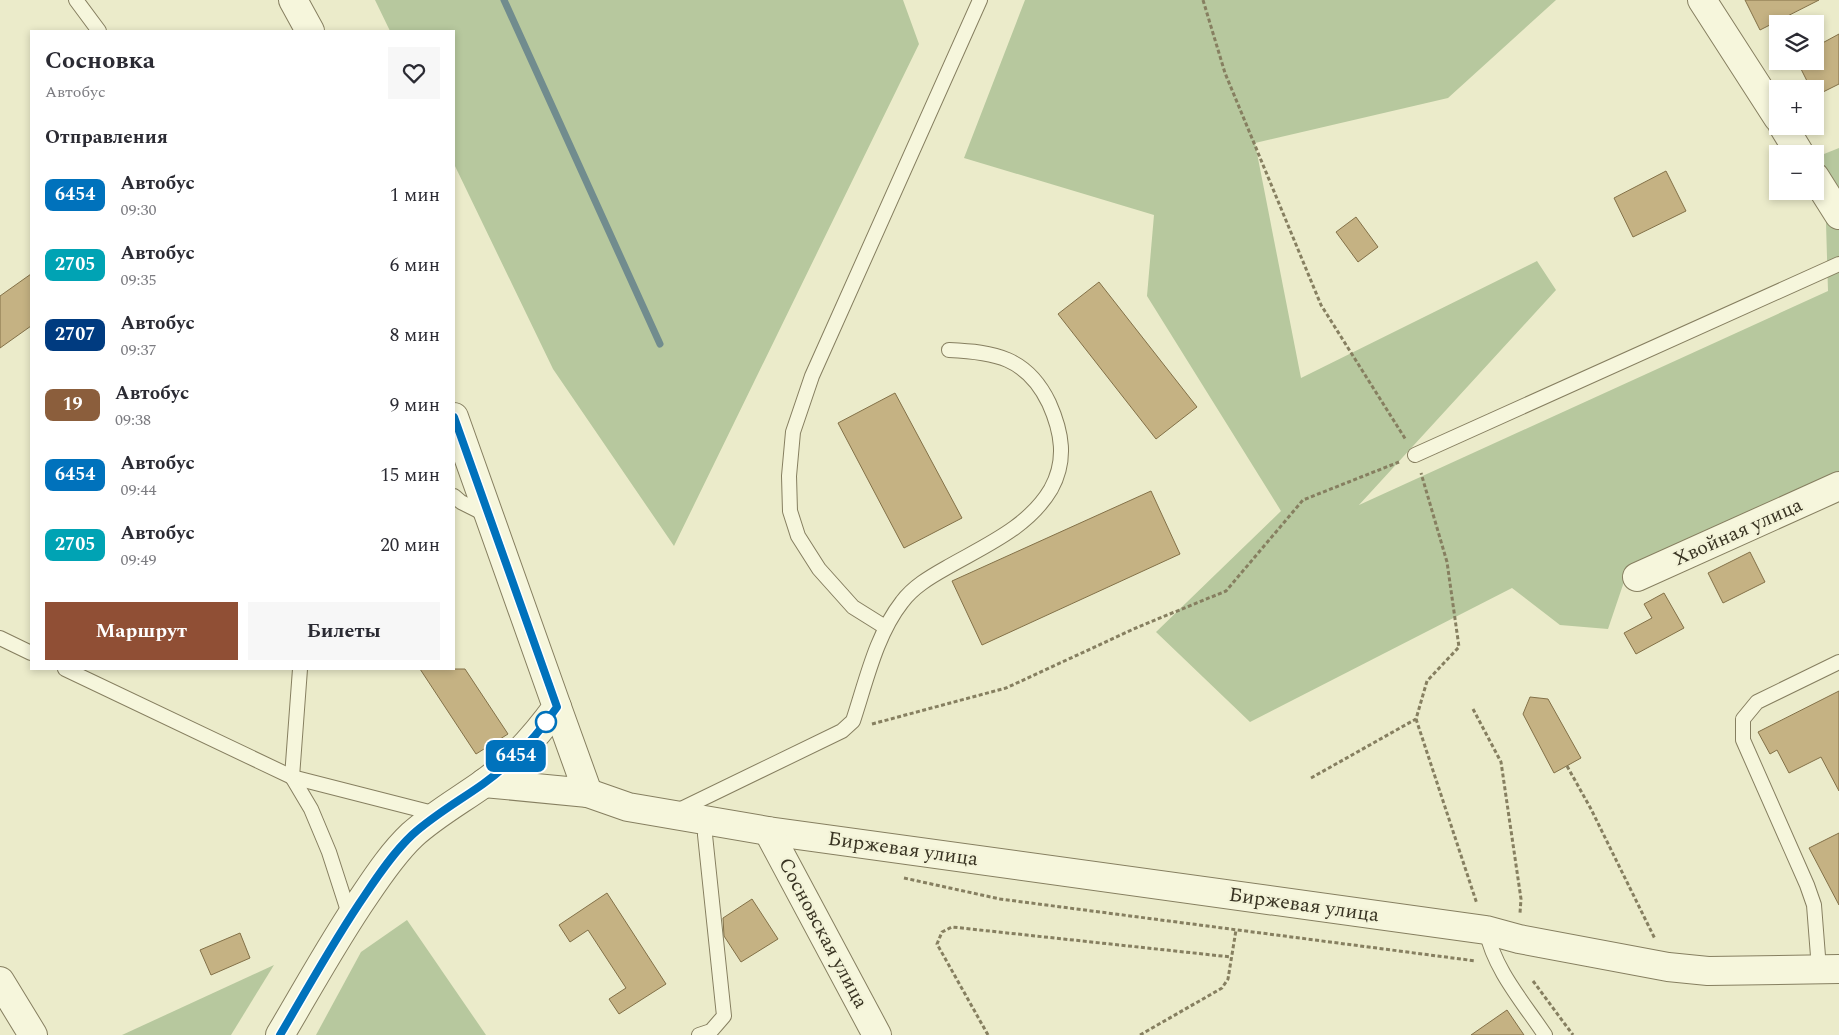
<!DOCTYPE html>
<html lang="ru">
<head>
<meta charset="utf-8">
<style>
	body { margin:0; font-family:Spectral,serif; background:#f7f7f7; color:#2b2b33; height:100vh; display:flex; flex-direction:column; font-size:19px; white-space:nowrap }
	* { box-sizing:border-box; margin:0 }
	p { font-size:16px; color:#7c7c81 }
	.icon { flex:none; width:28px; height:28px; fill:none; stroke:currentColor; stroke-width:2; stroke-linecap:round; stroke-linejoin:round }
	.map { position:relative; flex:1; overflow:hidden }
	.drawer { position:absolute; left:30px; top:30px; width:425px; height:640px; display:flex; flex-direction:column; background:#fff; border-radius:0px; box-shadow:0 2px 8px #0003 }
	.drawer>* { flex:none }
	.badge { padding:0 10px; border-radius:8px; font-size:18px; line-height:32px }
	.fabs { position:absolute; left:1769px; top:15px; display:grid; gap:10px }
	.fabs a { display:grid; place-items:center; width:55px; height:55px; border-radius:0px; background:#fff; box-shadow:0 2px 8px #0003; font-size:25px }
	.map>.badge { position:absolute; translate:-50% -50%; box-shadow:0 0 0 2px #fff }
	h2 { padding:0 15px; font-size:19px; line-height:45px }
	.round { display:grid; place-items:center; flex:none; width:52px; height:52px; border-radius:0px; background:#f7f7f7 }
	.headline { display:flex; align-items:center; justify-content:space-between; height:85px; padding:0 15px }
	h1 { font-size:24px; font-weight:700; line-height:38px }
	.action { display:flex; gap:10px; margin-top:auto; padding:10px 15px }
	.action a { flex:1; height:58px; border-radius:0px; background:#904f35; color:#fff; font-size:20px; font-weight:700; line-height:58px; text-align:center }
	.action a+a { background:#f7f7f7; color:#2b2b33 }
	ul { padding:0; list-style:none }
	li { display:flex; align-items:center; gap:15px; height:70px; padding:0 15px }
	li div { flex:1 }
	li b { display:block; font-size:19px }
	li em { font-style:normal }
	li .badge { min-width:55px; font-weight:700; text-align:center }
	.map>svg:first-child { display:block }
	.green { fill:#b7c89e }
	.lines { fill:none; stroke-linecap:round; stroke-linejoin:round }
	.stream { stroke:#718c8e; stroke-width:7 }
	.building { fill:#c5b283; stroke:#837148 }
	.service-casing { stroke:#867f60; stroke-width:16 }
	.minor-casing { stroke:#867f60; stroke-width:30 }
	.tertiary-casing { stroke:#867f60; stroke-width:30 }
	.path { stroke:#867f60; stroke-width:3; stroke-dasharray:4 2.5; stroke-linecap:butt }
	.service { stroke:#f6f6dc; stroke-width:14 }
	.minor { stroke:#f6f6dc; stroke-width:28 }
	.tertiary { stroke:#f6f6dc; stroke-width:28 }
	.line-casing { stroke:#fff; stroke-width:11 }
	.line { stroke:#0072bc; stroke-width:8 }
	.stop-dot { fill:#fff; stroke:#0072bc; stroke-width:2.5 }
	.labels { text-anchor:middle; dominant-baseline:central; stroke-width:4.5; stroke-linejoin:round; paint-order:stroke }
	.street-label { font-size:20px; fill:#383322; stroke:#f3f3d8 }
</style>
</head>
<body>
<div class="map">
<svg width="1839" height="1035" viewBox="0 0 1839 1035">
	<rect width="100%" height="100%" fill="#ebebca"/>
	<!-- green -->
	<g class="green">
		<polygon points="375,0 903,0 919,44 674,546 553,369 454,164 454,31 390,31"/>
		<polygon points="1025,0 1556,0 1448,98 1255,143 1301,378 1537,261 1556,290 1359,505 1828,291 1824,154 1839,148 1839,476 1629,567 1608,629 1560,625 1512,588 1250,722 1156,632 1281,511 1147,296 1154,215 964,158"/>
		<polygon points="407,920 486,1035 316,1035 361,952"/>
		<polygon points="274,965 231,1035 122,1035"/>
	</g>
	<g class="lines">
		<!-- stream -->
		<polyline class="stream" points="504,0 660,344"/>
	</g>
	<!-- building -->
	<g class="building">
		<polygon points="1745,0 1819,0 1760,30"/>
		<polygon points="1839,34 1839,84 1815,96 1815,89 1811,89 1797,61 1815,61 1815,47"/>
		<polygon points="1666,171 1686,211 1633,237 1614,198"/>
		<polygon points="1356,217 1378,247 1358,262 1336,232"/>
		<polygon points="31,274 31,326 0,348 0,296"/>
		<polygon points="1099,282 1197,407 1156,439 1058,314"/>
		<polygon points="895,393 962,518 904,548 838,423"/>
		<polygon points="1151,491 1180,554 982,645 952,581"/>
		<polygon points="1750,552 1765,582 1723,603 1708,573"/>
		<polygon points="1664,593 1684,628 1636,654 1624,633 1652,618 1644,604"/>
		<polygon points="420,669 465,669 508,734 476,754"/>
		<polygon points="1839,691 1839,791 1821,757 1789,773 1777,750 1770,754 1758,732"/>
		<polygon points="1530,697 1548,699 1581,758 1554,773 1523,714"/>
		<polygon points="1839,833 1839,905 1809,848"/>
		<polygon points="607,893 666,984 619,1014 609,999 626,988 588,930 570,942 559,925"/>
		<polygon points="752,899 778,939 741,962 724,936 723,918"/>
		<polygon points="240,933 250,958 211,975 200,950"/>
		<polygon points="1507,1010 1524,1035 1471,1035"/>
	</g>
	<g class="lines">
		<!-- service casing -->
		<g class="service-casing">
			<g id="service">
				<polyline points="76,0 99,31"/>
				<polyline points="1415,455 1839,264"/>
				<polyline points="454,496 461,502 487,515"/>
				<polyline points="885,627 853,607 819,569 798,536 790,511 789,476 793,432 812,376 980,0"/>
				<polyline points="0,638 31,653"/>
				<polyline points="65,669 292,777 437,814"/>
				<polyline points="300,669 292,777 311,809 329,852 350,917"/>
				<path d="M675 812 842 731 853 721C866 682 876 635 902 602 913 587 930 577 946 568 984 546 1028 528 1051 489 1067 460 1062 432 1049 403 1027 357 994 352 949 350"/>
				<path d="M1486 930C1494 969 1523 1002 1545 1035"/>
				<polyline points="1819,969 1814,905 1807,885 1743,740 1743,719 1757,702 1839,662"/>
				<polyline points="699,1035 711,1031 724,1016 705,835 706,821"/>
			</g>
		</g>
		<!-- minor casing -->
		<g class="minor-casing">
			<g id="minor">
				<polyline points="1702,0 1778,118"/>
				<polyline points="1783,126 1800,154"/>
				<polyline points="1815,177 1839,215"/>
				<polyline points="1637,577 1839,486"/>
				<polyline points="484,783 588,793 557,707"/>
				<polyline points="588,793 628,807 768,831 1486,930 1519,939 1668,967 1708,971 1839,969"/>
				<polyline points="768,831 877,1035"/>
				<polyline points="0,981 33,1035"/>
			</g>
		</g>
		<!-- tertiary casing -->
		<g class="tertiary-casing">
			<g id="tertiary">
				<polyline points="293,0 310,31"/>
				<path d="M280 1035C308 988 334 940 365 895 379 874 394 852 412 835 434 815 459 801 483 784 512 763 536 736 557 707L454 417"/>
			</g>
		</g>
		<!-- path -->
		<g class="path">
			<polyline points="1203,0 1225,73 1321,305 1406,440"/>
			<polyline points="1473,709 1501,762 1521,899 1520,913"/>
			<polyline points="1416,719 1477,904"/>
			<polyline points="872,724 1006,688 1138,627 1226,591 1303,500 1399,462"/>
			<polyline points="1567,766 1591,809 1655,939"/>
			<polyline points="1311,778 1416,719 1427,681 1459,647 1447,562 1421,473"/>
			<polyline points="904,878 1000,899 1476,961"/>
			<polyline points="1533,981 1573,1035"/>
			<polyline points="988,1035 937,944 942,932 952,927 1231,957"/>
			<polyline points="1140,1035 1222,988 1228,979 1236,930"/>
		</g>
		<!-- service -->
		<use href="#service" class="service"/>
		<!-- minor -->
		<use href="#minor" class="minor"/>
		<!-- tertiary -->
		<use href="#tertiary" class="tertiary"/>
	</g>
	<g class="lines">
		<!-- line casing -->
		<g class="line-casing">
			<path id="line" d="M280 1035C308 988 334 940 365 895 379 874 394 852 412 835 434 815 459 801 483 784 512 763 537 736 557 707L454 417"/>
		</g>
		<!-- line -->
		<use href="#line" class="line"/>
	</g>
	<!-- markers -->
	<circle class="stop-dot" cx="546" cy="722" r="10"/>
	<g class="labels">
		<!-- street labels -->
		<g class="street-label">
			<text transform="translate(1738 532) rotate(-24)">Хвойная улица</text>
			<text transform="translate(903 849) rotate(8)">Биржевая улица</text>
			<text transform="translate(1304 905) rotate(8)">Биржевая улица</text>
			<text transform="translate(823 933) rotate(62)">Сосновская улица</text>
		</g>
	</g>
</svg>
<div class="fabs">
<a><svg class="icon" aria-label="layers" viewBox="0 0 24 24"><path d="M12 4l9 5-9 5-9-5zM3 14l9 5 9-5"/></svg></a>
<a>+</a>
<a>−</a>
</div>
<b class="badge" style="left:516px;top:756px;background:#0072bc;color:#fff">6454</b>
<section class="drawer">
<div class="headline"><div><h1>Сосновка</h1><p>Автобус</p></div><a class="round"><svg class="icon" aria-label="heart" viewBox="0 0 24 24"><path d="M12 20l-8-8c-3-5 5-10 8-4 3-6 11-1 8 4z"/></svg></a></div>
<h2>Отправления</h2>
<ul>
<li><span class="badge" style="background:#0072bc;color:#fff">6454</span><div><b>Автобус</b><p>09:30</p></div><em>1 мин</em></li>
<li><span class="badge" style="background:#00a3b4;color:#fff">2705</span><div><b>Автобус</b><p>09:35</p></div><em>6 мин</em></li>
<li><span class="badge" style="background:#003b80;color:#fff">2707</span><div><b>Автобус</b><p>09:37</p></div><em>8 мин</em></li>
<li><span class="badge" style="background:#8b5e3c;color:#fff">19</span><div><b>Автобус</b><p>09:38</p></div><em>9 мин</em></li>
<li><span class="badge" style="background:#0072bc;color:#fff">6454</span><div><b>Автобус</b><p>09:44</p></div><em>15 мин</em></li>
<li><span class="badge" style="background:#00a3b4;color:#fff">2705</span><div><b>Автобус</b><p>09:49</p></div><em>20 мин</em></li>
</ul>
<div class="action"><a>Маршрут</a><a>Билеты</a></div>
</section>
</div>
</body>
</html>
